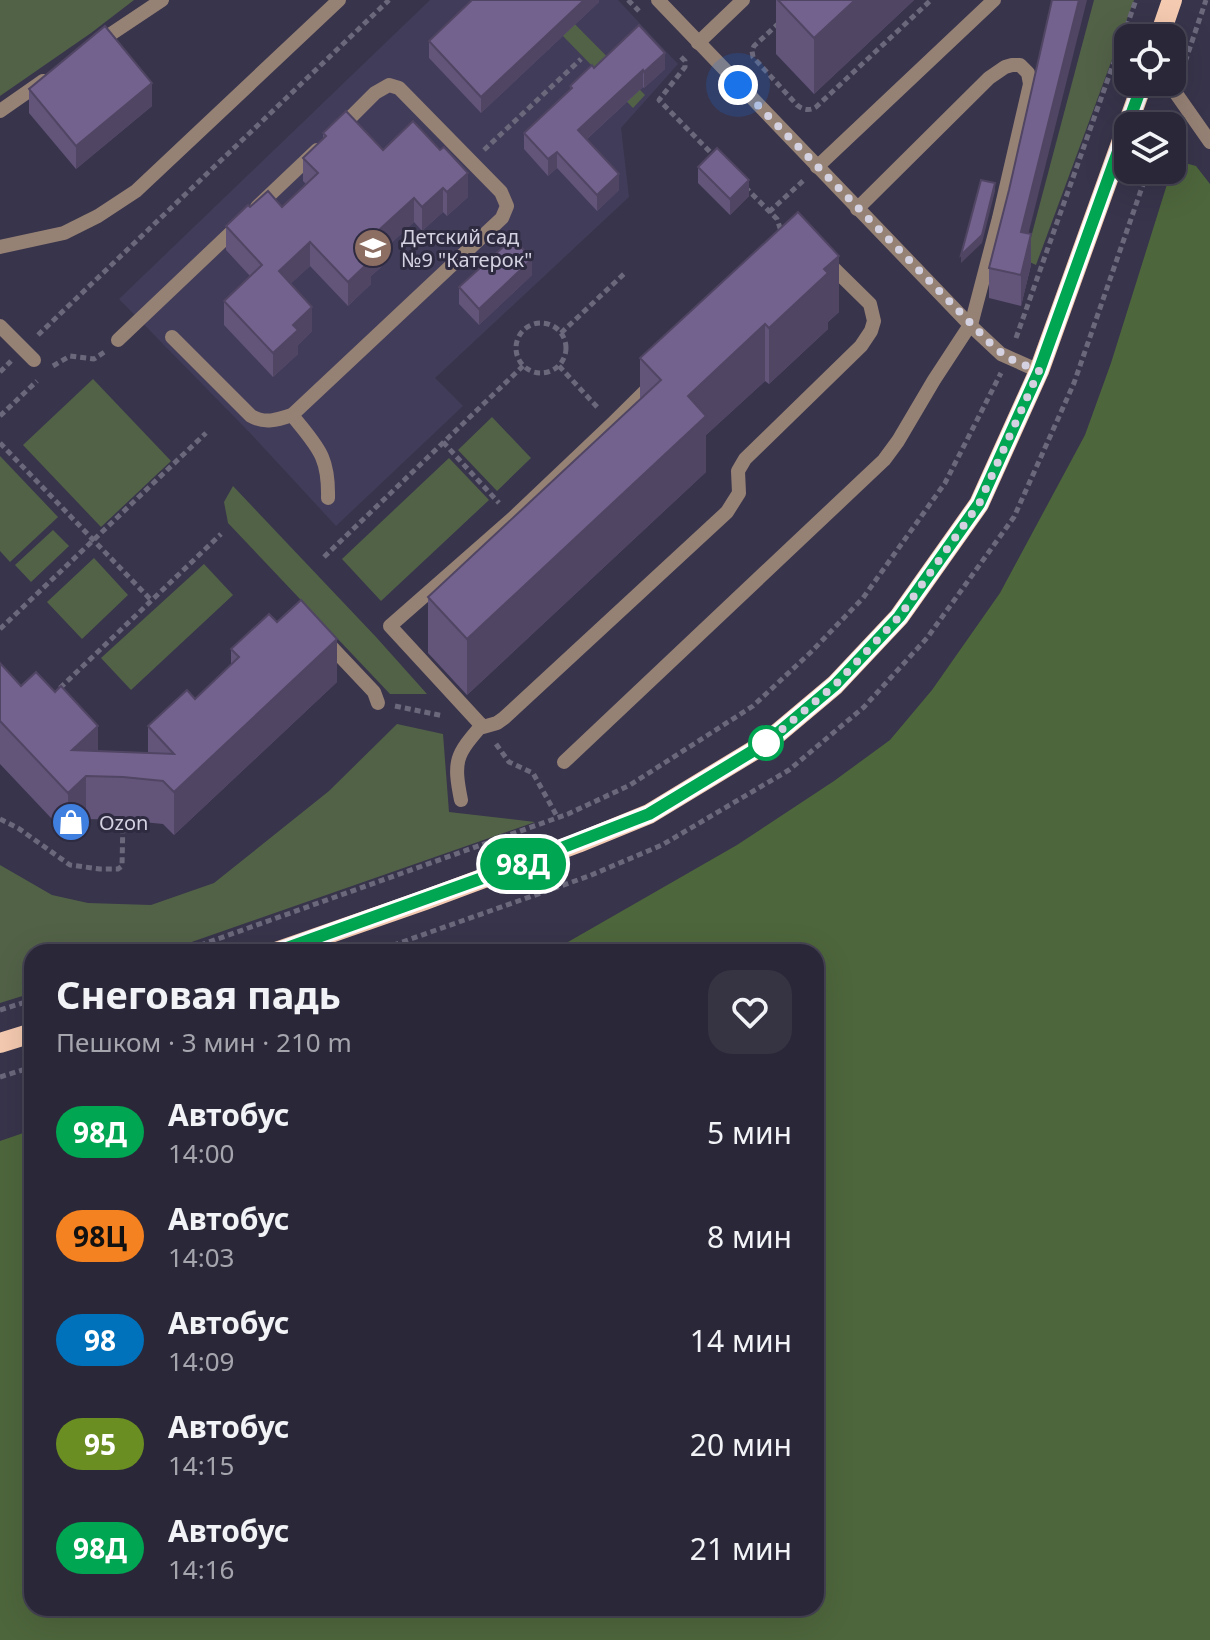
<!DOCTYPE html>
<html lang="ru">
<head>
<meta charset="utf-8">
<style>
	body { margin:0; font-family:"Noto Sans",sans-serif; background:#363343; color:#f1f3f6; height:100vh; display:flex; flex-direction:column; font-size:30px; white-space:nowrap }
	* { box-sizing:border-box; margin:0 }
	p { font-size:26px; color:#a5a5ae }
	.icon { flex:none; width:44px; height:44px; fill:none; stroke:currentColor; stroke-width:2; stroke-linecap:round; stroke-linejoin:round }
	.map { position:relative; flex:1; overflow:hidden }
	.panel { position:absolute; left:24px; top:944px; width:800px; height:672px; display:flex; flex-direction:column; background:#2a2738; border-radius:24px; box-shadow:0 8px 32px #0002,0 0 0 2px #464453 }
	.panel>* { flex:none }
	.badge { padding:0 16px; border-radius:26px; font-size:28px; line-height:52px }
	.controls { position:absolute; left:1114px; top:24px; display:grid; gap:16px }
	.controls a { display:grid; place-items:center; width:72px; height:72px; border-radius:16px; background:#2a2738; box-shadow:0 8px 32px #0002,0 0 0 2px #464453; font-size:40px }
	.you { position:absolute; width:40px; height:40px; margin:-20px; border:6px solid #fff; border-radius:50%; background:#1a73e8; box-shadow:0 0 0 12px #1a73e833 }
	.map>.badge { position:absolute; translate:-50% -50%; box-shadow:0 0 0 4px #fff }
	.round { display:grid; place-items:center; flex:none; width:84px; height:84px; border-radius:24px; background:#363343 }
	.head { display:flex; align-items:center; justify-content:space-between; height:136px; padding:0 32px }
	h1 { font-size:38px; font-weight:700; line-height:60px }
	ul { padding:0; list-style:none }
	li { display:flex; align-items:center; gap:24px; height:104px; padding:0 32px }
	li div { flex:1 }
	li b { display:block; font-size:30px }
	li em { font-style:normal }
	li .badge { min-width:88px; font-weight:700; text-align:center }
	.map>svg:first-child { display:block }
	.built { fill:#413c59 }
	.green { fill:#526247 }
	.forest { fill:#4e663c }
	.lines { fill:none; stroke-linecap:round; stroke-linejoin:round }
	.path { stroke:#6b687c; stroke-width:5; stroke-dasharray:6 4; stroke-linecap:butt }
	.minor { stroke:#968175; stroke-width:14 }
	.major { stroke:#f4cab0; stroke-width:20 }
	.wall { fill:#635479 }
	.shaded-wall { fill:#504563 }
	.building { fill:#73628d; stroke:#504563; stroke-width:2 }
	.line-casing { stroke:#fff; stroke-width:18 }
	.line { stroke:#00a651; stroke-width:12 }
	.walk { stroke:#d4d2e1; stroke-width:8; stroke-dasharray:0 14.4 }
	.stop-dot { fill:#fff; stroke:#00a651; stroke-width:4 }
	.labels { text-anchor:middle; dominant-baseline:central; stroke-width:6; stroke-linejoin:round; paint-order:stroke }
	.poi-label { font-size:20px; fill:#d4d2e1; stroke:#2e2a40; text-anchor:start }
</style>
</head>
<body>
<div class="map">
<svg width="1210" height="1640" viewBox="0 0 1210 1640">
	<rect width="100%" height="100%" fill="#38344b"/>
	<!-- built -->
	<polygon class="built" points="430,0 618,0 678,64 621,128 629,197 435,378 463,406 336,526 251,434 119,299"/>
	<!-- green -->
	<g class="green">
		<polygon points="0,0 134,0 91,33 0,96"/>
		<polygon points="528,0 551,0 645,95 633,108"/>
		<polygon points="1094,0 1134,0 1036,265 1025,260"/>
		<polygon points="93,379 171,461 101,527 23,445"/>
		<polygon points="492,417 531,458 497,491 458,450"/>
		<polygon points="0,456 58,517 10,562 0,551"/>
		<polygon points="449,458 489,500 381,601 342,559"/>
		<polygon points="233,486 376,637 427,694 390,694 228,523 224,502"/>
		<polygon points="53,530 69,546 31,582 15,565"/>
		<polygon points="94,558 128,595 82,639 47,602"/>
		<polygon points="204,564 233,595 131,690 101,658"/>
		<polygon points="397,724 443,734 449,812 535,822 163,952 32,952 32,993 0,1003 0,865 52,895 88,903 151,905 214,883 329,791"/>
	</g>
	<!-- forest -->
	<polygon class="forest" points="1185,163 1196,166 1210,184 1210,1640 0,1640 0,1141 32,1130 32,1608 816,1608 816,952 542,952 561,946 737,845 834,781 890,740 932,690 1000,593 1085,435 1111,363 1169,178"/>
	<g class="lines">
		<!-- path -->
		<g class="path">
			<polyline points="628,0 639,11"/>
			<path d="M779 23 754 46 752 51 753 57 797 105C803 110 810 111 816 107L931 0"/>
			<polyline points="681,57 685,61 685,67 659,100 715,157"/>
			<polyline points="1182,71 1206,0"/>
			<polyline points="1163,126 1167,115"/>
			<polyline points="484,150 581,59"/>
			<polyline points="745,187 777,219 781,231"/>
			<polyline points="769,212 804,180"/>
			<circle cx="541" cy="348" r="25"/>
			<polyline points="561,333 626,272"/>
			<polyline points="38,335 389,0"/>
			<polyline points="1016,338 1136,0"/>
			<polyline points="53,366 70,356 94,359 106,351"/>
			<polyline points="559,366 599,409"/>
			<polyline points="0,372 11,361"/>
			<polyline points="0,416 37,381"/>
			<polyline points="443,442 499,503"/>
			<polyline points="0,443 151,600"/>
			<polyline points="324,557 523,366"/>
			<polyline points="0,629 206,433"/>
			<polyline points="60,688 221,534"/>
			<polyline points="395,706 444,716"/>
			<polyline points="496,744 509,762 533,773 558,818"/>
			<polyline points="0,819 18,828 70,865 100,869 118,869 122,866 123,820"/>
			<polyline points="181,952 568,814 630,785 753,706 811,652 863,598 945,483 1001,373"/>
			<polyline points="374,952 589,876 662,845 789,770 864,707 927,638 1014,517 1074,383 1148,170"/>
			<polyline points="0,1010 32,1000"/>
			<polyline points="0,1077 32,1067"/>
		</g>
		<!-- minor -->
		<g class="minor">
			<polyline points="658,0 970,325 1001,354 1039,371"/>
			<polyline points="698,43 743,0"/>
			<polyline points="96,44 162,0"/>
			<polyline points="1168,82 1210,142"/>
			<polyline points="0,111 43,81"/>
			<polyline points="817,167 994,0"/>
			<polyline points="257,207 317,150"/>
			<polyline points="857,209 989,78 1005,67 1012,65 1020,65 1028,73 1030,84 999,218 971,325"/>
			<polygon points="803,243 810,245 870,304 874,321 871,331 861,346 745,459 738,471 739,493 727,512 504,718 497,723 483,727 390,626 513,518 613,423 789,249"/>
			<polyline points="0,247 64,233 98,216 136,191 339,0"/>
			<polyline points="0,326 34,360"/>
			<path d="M172 337 251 416C265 424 277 420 292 415 317 447 329 455 328 498"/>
			<polyline points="118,340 239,225"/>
			<polyline points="292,415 502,218 507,206 501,192 399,88 389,85 375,93 338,130"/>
			<polyline points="324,639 374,692 378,703"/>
			<polyline points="564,762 884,460 898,441 934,380 970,325"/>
			<path d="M461 800C453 760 456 755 482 725"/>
		</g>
		<!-- major -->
		<g class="major">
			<polyline points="1159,38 1172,0"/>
			<polyline points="276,952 425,900 578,843 649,814 766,743 835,685 899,617 979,504 1039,371 1143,82"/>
			<polyline points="0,1043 32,1033"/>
		</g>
	</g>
	<!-- wall -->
	<g class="wall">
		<polygon points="599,0 599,2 481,113 429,58 429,41"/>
		<polygon points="776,0 914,0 814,94 776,54"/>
		<polygon points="594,68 665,69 644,88 643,87 587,139 619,190 597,211 557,168 548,176 524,149 524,133 570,90 570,86"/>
		<polygon points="29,89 152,106 76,169 29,113"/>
		<polygon points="323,133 383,150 468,197 447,216 443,212 422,231 414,222 388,246 388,261 371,276 371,284 348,306 310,266 290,284 312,331 298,345 298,354 273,377 224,325 224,301 250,276 226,250 226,226 250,207 282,207 306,184 303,181 303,158 323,139"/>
		<polygon points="698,167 749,196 730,215 698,183"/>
		<polygon points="798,212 839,312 828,322 828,329 769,384 765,381 706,435 706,472 467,695 428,653 428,597 640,399 640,358"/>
		<polygon points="1029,234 1031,265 1021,306 989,298 989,268"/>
		<polygon points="532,275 479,325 459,304 459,287"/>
		<polygon points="231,649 337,682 174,835 163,824 123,820 86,819 68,836 0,764 0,663 21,686 98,751 148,753 148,726 195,699 231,665"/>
	</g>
	<!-- shaded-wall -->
	<g class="shaded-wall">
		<polygon points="584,0 599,0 599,2 481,113 481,97"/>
		<polygon points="855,0 914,0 814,94 814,38"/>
		<polygon points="1079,0 1087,0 1021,263 1021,232"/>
		<polygon points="665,53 665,69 644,88 644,72"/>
		<polygon points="643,70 643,87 578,147 578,130"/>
		<polygon points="152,83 152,106 76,169 76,146"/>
		<polygon points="557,152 557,168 548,176 548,159"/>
		<polygon points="468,173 468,197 447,216 447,192"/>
		<polygon points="619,174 619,190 597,211 597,195"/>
		<polygon points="749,180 749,196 730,215 730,199"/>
		<polygon points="995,183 995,191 982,243 961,263 961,255"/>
		<polygon points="443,188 443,212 422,231 422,207"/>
		<polygon points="414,198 414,222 388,246 388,261 371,276 371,284 348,306 348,282 367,256 380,229"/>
		<polygon points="1031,234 1031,265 1021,306 1021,275"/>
		<polygon points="310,242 310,266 279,295 279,271"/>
		<polygon points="839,256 839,312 828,322 828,329 769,384 769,328 824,269"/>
		<polygon points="532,259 532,275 479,325 479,309"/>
		<polygon points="312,307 312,331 298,345 298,354 273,377 273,353 293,325"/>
		<polygon points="765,324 765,381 706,435 706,472 467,695 467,639 688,396"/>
		<polygon points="337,639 337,682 174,835 174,792"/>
		<polygon points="98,726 98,769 86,776 86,819 68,836 68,793 72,750"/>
	</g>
	<!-- building -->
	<g class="building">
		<polygon points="472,0 584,0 481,97 429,41"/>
		<polygon points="778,0 855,0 814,38"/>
		<polygon points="1052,0 1079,0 1021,232 1031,234 1021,275 989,268 1009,190"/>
		<polygon points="639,25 665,53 644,72 643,70 578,130 619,174 597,195 557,152 548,159 524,133 572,88 570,86 592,65 594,68"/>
		<polygon points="105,26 152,83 76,146 29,89"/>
		<polygon points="346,111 383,150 413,121 440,150 444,147 468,173 447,192 443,188 422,207 414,198 380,229 388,237 367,256 371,260 348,282 310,242 279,271 312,307 293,325 298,330 273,353 224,301 262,265 226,226 248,205 250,207 268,191 282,207 318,173 303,158 326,136 323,133"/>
		<polygon points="717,148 749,180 730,199 698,167"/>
		<polygon points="981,180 995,183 982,235 961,255"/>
		<polygon points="798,212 839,256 824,269 828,273 769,328 765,324 688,396 706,416 467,639 428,597 661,380 640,358"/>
		<polygon points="513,238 532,259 479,309 459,287"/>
		<polygon points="301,600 337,639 174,792 163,781 123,777 86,776 68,793 0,721 0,663 21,686 36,672 55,692 61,686 98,726 72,750 174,754 148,726 187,690 195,699 239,657 231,649 269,614 277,622"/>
	</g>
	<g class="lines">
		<!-- line casing -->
		<g class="line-casing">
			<polyline id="line" points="276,952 502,871 649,814 766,743 835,685 899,617 979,504 1039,371 1143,82"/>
		</g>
		<!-- line -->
		<use href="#line" class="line"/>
		<!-- walk -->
		<polyline class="walk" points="738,85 992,345 1008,358 1039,371 979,504 899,617 835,685 766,743"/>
	</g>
	<!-- icons -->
	<defs>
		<g id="school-disc" transform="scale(2)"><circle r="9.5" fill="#8d6e63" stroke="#2e2a40"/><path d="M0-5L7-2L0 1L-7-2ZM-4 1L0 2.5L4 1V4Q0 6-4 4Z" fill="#fff"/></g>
		<g id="shop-disc" transform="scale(2)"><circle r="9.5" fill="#3f7fe0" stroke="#2e2a40"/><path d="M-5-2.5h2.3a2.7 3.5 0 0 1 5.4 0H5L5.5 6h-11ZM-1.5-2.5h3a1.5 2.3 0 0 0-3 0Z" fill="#fff"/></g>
	</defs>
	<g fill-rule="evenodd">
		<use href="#school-disc" x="373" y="248"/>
		<use href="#shop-disc" x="71" y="822"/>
	</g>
	<!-- markers -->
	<circle class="stop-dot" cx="766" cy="743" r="16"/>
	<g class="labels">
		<!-- poi labels -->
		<g class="poi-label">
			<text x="401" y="236">Детский сад<tspan x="401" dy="23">№9 "Катерок"</tspan></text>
			<text x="99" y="822">Ozon</text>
		</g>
	</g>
</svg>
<div class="controls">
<a><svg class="icon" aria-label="locate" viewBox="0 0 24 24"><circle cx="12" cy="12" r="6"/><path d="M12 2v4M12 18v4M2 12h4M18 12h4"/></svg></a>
<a><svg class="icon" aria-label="layers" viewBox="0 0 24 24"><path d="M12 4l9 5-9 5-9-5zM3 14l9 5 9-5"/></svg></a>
</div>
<div class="you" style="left:738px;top:85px"></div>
<b class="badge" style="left:523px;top:864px;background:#00a651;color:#fff">98Д</b>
<section class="panel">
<div class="head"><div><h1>Снеговая падь</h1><p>Пешком · 3 мин · 210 m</p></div><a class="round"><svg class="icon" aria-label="heart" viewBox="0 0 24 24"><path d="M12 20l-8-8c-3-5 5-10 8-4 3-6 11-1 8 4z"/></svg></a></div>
<ul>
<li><span class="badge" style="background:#00a651;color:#fff">98Д</span><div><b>Автобус</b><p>14:00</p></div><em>5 мин</em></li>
<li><span class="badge" style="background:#f58220;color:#111">98Ц</span><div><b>Автобус</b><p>14:03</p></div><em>8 мин</em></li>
<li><span class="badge" style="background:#0072bc;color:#fff">98</span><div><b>Автобус</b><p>14:09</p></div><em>14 мин</em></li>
<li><span class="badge" style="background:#6b8e23;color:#fff">95</span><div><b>Автобус</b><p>14:15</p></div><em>20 мин</em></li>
<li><span class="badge" style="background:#00a651;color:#fff">98Д</span><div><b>Автобус</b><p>14:16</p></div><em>21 мин</em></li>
</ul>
</section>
</div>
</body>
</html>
